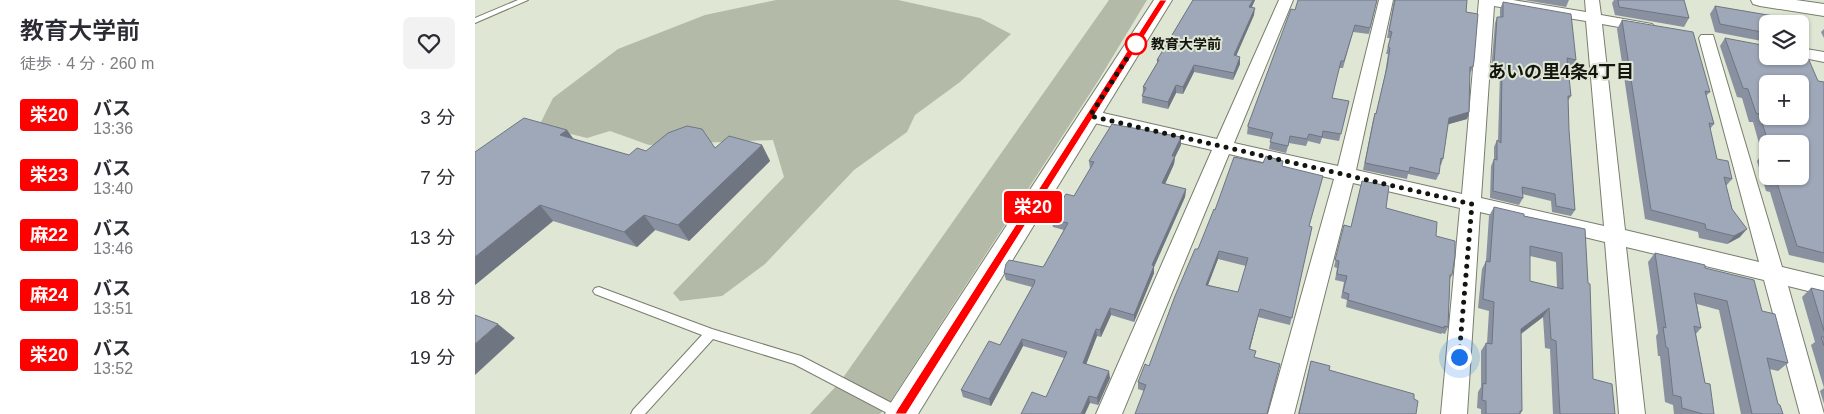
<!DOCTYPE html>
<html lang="ja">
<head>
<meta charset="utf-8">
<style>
	body { margin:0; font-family:Arial,"Noto Sans JP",sans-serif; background:#f2f2f3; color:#2b2b33; height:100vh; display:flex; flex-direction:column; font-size:19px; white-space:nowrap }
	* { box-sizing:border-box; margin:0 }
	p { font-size:16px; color:#7c7c81 }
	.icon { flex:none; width:28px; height:28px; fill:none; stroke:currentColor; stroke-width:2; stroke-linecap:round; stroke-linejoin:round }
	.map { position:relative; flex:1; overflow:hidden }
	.sheet { display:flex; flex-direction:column; background:#fff; width:475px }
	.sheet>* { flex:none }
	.badge { padding:0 10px; border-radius:4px; font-size:18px; line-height:32px }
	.buttons { position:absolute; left:1284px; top:15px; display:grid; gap:10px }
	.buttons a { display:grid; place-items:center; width:50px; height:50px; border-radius:8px; background:#fff; box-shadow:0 1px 4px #0004; font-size:25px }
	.you { position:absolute; width:25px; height:25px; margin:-12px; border:4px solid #fff; border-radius:50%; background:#1a73e8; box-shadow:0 0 0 8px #1a73e833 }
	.map>.badge { position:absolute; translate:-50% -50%; box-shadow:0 0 0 2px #fff }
	.round { display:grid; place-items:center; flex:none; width:52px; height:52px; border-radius:8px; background:#f2f2f3 }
	.summary { display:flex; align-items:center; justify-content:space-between; height:85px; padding:0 20px }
	h1 { font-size:24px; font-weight:600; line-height:38px }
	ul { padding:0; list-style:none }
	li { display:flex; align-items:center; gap:15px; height:60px; padding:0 20px }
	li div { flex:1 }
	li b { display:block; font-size:19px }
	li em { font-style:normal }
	li .badge { min-width:55px; font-weight:700; text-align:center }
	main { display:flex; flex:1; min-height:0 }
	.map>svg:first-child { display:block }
	.green { fill:#b3baa7 }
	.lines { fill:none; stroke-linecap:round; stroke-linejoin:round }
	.service-casing { stroke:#787e6d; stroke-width:2 }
	.minor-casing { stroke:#787e6d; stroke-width:2 }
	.tertiary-casing { stroke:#787e6d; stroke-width:2 }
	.service { fill:#fff; fill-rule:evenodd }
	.minor { fill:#fff; fill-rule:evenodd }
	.tertiary { fill:#fff; fill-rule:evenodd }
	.wall { fill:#89909f; fill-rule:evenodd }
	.shaded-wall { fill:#6f7682 }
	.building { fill:#9fa8b9; stroke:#6f7682; fill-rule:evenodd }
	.line { fill:#f00; stroke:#fff }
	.walk { stroke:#13160f; stroke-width:5; stroke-dasharray:0 9 }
	.stop-dot { fill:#fff; stroke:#f00; stroke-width:2.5 }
	.labels { text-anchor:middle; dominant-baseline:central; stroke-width:4; stroke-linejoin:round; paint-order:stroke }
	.far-stop-label { font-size:14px; font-weight:bold; fill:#13160f; stroke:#dfe6d3; text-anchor:start }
	.neighbourhood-label { font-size:18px; font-weight:bold; fill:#13160f; stroke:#dfe6d3 }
</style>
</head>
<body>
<main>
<section class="sheet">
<div class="summary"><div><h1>教育大学前</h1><p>徒歩 · 4 分 · 260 m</p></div><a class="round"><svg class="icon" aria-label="heart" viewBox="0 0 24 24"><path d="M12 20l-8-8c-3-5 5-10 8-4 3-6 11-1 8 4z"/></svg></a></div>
<ul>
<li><span class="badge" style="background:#f00;color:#fff">栄20</span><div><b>バス</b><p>13:36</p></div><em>3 分</em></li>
<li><span class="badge" style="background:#f00;color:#fff">栄23</span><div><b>バス</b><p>13:40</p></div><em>7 分</em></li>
<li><span class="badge" style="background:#f00;color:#fff">麻22</span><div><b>バス</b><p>13:46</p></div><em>13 分</em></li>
<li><span class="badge" style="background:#f00;color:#fff">麻24</span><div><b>バス</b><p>13:51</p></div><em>18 分</em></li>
<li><span class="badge" style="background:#f00;color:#fff">栄20</span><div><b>バス</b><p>13:52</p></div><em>19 分</em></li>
</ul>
</section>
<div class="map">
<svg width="1349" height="414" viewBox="0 0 1349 414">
	<rect width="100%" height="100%" fill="#dfe6d3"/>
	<!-- green -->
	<g class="green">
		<polygon points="301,0 423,0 505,18 536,34 485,82 440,115 432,132 379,170 290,264 247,296 205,301 198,293 309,177 298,140 174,145 135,131 112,138 64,126 78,98 143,49 230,15"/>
		<polygon points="634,0 672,0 623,81 415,402 405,414 335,414 365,382"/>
	</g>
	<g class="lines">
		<!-- service casing -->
		<g class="service-casing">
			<g id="service">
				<polygon points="43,0 53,0 0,23 0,18"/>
				<polygon points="124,287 237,329 326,356 430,410 432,414 414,414 319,364 238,339 170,414 156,414 158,410 227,335 120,294 118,291 120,288"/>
			</g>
		</g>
		<!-- minor casing -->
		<g class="minor-casing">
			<g id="minor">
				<path d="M804 0H818L759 143 863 166 904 0H918L881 170 987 194 1004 0H1038L1111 12 1110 0H1124L1126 15 1177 24 1180 27 1177 30 1172 32 1127 24 1150 230 1284 262 1224 38 1226 35H1238L1307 267 1349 277V295L1313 286 1349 414H1325L1289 280 1151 247 1170 414H1144L1130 242 1005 212 992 414H966L985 208 878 183 819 414H793L859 179 754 154 647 414H621L737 150 615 122 609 120 606 116 609 112 615 110 742 139ZM1019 6 1111 21 1129 226 1006 198Z"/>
				<polygon points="1325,48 1349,52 1349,62 1319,56 1325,56"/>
			</g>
		</g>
		<!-- tertiary casing -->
		<g class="tertiary-casing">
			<g id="tertiary">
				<polygon points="679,0 697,0 443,414 410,414 415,404"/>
				<polygon points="1276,0 1321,0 1349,4 1349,16 1285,6 1278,4"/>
			</g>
		</g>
		<!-- service -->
		<use href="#service" class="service"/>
		<!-- minor -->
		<use href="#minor" class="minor"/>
		<!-- tertiary -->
		<use href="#tertiary" class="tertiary"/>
	</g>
	<!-- wall -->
	<g class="wall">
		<polygon points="718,0 780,0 777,7 779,15 761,56 765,64 758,80 719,72 708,94 701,93 693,109 667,103 668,87 682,63 682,60"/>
		<polygon points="902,0 894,34 878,32 868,68 864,68 857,98 874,101 864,141 847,138 845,144 833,141 831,146 814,143 811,153 794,149 796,139 772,134 773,125 820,10"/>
		<polygon points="919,0 992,0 991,12 998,67 995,74 994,112 992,119 973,124 968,159 966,165 965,165 964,174 961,180 933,174 932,179 888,170 898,120 900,113 901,114 910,74 913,54 911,54 915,38 912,38"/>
		<polygon points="1049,0 1094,0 1091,7"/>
		<polygon points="1139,0 1209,0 1214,18 1209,27 1140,15 1137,3"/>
		<polygon points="1028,2 1101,60 1098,67 1092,66 1096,96 1093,101 1094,130 1100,210 1096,216 1077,212 1076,201 1047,194 1048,198 1044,205 1015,198 1016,166 1019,159 1019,147 1022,140 1023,141 1025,73 1016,71 1020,23 1022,17 1025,17 1025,9"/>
		<polygon points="1240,6 1292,24 1292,42 1240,32 1235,14"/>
		<polygon points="1147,20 1235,92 1231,96 1239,124 1235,129 1242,159 1257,179 1251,186 1265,237 1252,244 1224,238 1223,232 1170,219 1142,29"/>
		<polygon points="1349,29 1349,38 1346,32"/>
		<path d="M1250 38 1343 81 1349 82V263L1314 255 1295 192 1291 191 1282 161 1287 154 1278 122H1274L1267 98 1262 97 1245 46ZM1292 144H1325V176H1292Z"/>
		<polygon points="92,130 98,139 154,155 171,151 240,148 287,145 295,161 214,241 180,230 162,247 78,221 0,285 0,152"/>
		<polygon points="706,145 700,157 699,164 690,184 711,189 710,197 679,267 679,273 659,322 636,315 626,337 622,336 611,364 635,378 623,405 615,403 571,397 589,358 548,346 516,406 488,397 486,390 525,345 557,287 531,280 529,273 568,267 570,264 589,230 578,227 576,219 599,196 615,169 614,161"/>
		<path d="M788 163 807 167 835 227H837L815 325 783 317 775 349 669 391 663 389V382L674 366 723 249 740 210ZM743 259 771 266 763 292 733 285Z"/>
		<polygon points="887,181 911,208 961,236 977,275 975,279 973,327 970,334 967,333 966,334 871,307 872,300 866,298 869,282 860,280 862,268 859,267 869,225 876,227"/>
		<path d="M1019 207 1049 216 1110 229 1118 379 1140 414H1078L1075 349 1070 348 1068 317 1046 334 1047 411 1045 414H1006V409L1002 408 1003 392 1006 387V351L1011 343H1012L1014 311 1003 308 1007 269 1011 261 1014 216ZM1055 256 1081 262 1082 288 1055 281Z"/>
		<polygon points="1180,253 1230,268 1287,311 1313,363 1303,371 1294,369 1303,404 1308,414 1266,414 1244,310 1222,304 1226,328 1221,334 1230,383 1239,414 1199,414 1198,405 1190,402 1185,356 1183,356 1181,336 1183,333 1173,262"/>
		<polygon points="1336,288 1349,291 1349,388 1336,345 1340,342 1327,297"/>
		<polygon points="836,361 854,370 939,399 941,414 823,414"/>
		<polygon points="1349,388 1349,404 1345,391"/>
	</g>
	<!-- shaded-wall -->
	<g class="shaded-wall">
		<polygon points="778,0 780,0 773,14 774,7"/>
		<polygon points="780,8 779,15 758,63 759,55"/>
		<polygon points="765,57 765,64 758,80 759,73"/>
		<polygon points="719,65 719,72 708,94 708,87"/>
		<polygon points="701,85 701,93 693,109 693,102"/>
		<polygon points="994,112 992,119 971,125 974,118"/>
		<polygon points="92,130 103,145 85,135"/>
		<polygon points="706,137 706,145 700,157 699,164 687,191 687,183 697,156"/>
		<polygon points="287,145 295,161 214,241 203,225"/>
		<polygon points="711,189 710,197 679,267 679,273 659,322 659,315 677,265"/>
		<polygon points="65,205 78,221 0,285 0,257"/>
		<polygon points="169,215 180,230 162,247 149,232"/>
		<polygon points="1272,229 1265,237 1252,244 1259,236"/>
		<polygon points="744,251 743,259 730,293 731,285"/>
		<polygon points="635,308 636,315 626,337 625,330"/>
		<polygon points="1074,308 1068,317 1040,338 1046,329"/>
		<polygon points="785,309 783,317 773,356 774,349"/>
		<polygon points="23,324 40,338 0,375 0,344"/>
		<polygon points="621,329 622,336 609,370 608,363"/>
		<polygon points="547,339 548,346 516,406 514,399"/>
		<polygon points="634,371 635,378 623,405 622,398"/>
		<polygon points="614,396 615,403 610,414 606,414"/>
	</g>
	<!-- building -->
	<g class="building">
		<polygon points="718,0 778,0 774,7 780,8 759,55 765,57 759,73 719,65 708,87 701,85 693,102 667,96 671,88 668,87 684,60 682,60"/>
		<polygon points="823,0 902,0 895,28 880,25 869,61 866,61 857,98 874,101 866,134 848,131 847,137 834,134 832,139 815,136 813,146 795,142 798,133 773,127 773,125 816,9 820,10"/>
		<polygon points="920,0 992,0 991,12 1003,14 999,61 998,67 995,67 994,112 974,118 968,159 966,158 964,174 935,167 934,172 890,163 900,113 901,114 912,67 915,48 913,47 917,32 914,31"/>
		<polygon points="1143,0 1209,0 1214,18 1144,7"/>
		<polygon points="1028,2 1096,14 1101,60 1092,58 1096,96 1093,96 1094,130 1100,210 1081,206 1080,194 1047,187 1048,198 1018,191 1019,159 1022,160 1022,140 1026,143 1027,66 1019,64 1022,17 1028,17"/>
		<polygon points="1240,6 1316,19 1318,24 1292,24 1292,33 1245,24"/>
		<polygon points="1147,20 1218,32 1235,92 1230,91 1239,124 1234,123 1242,159 1253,161 1257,179 1249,177 1257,209 1272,229 1259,236 1231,229 1230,224 1176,210"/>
		<path d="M1250 38 1292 46V56H1325V49L1330 51 1343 81 1349 82V253L1322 246 1302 183 1298 182 1296 176H1325V144H1294L1284 114 1281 113 1273 89 1268 88ZM1292 84H1325V116H1292Z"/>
		<polygon points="49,118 92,130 85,135 154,155 162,148 171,151 193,133 212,126 227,129 240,148 254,136 287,145 203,225 169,215 149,232 65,205 0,257 0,152"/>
		<polygon points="637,124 706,137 697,156 700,156 687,183 711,189 677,265 679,266 659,315 635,308 625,330 621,329 608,363 634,371 622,398 614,396 606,414 546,414 557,392 571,397 592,352 547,339 514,399 486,390 514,341 525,345 559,284 560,280 529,273 531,264 534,260 568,267 570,264 593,223 576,219 591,194 599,196 619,162 614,161"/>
		<polygon points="1289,152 1292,153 1292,164"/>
		<path d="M791 156 808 161 807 166 848 176 834 226 837 227 817 318 785 309 774 349 781 351 779 357 805 364 792 414H660L671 385 663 382 670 364 674 366 700 296 720 249H723L739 209 740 210 759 157 788 163ZM744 251 773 258 763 292 731 285Z"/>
		<polygon points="887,181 914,186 911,208 962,222 961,236 980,241 980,256 977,275 975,275 973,327 969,326 969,328 873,300 874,294 868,292 872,276 862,274 864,261 860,260 869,225 876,227"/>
		<path d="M1019 207 1049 214V216L1110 229 1113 283 1115 284 1118 379 1137 384 1140 414H1085L1081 341 1076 339 1074 308 1046 329 1047 411H1045V414H1011V401L1007 400 1008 383 1011 384V343L1017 344 1019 302 1008 299 1011 261 1015 262ZM1055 246 1087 253 1088 289 1055 281Z"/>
		<polygon points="1180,253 1230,265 1230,268 1279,280 1287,311 1300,314 1313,363 1292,358 1303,404 1305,405 1308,414 1277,414 1252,301 1219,293 1226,328 1219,326 1230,383 1235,384 1239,414 1228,414 1207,408 1206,397 1198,395 1193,348 1191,347 1188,327 1191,328"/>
		<polygon points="1336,288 1349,291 1349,331"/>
		<polygon points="0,315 23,324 0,344"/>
		<polygon points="1346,337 1349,337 1349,346"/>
		<polygon points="836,361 855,366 854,370 939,394 939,399 943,401 941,414 824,414"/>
	</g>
	<!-- line -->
	<polygon class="line" points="685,0 692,0 431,414 420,414 422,410"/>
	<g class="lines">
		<!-- walk -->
		<polyline class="walk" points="661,44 615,116 997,204 984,357"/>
	</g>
	<!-- markers -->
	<circle class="stop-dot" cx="661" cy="44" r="10"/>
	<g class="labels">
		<!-- far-stop labels -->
		<g class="far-stop-label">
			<text x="676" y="44">教育大学前</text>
		</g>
		<!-- neighbourhood labels -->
		<g class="neighbourhood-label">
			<text x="1086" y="72">あいの里4条4丁目</text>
		</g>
	</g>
</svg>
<div class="buttons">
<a><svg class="icon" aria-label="layers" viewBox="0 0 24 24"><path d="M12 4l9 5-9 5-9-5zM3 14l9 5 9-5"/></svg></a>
<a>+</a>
<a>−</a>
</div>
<div class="you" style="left:984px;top:357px"></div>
<b class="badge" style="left:558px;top:207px;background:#f00;color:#fff">栄20</b>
</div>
</main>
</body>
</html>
